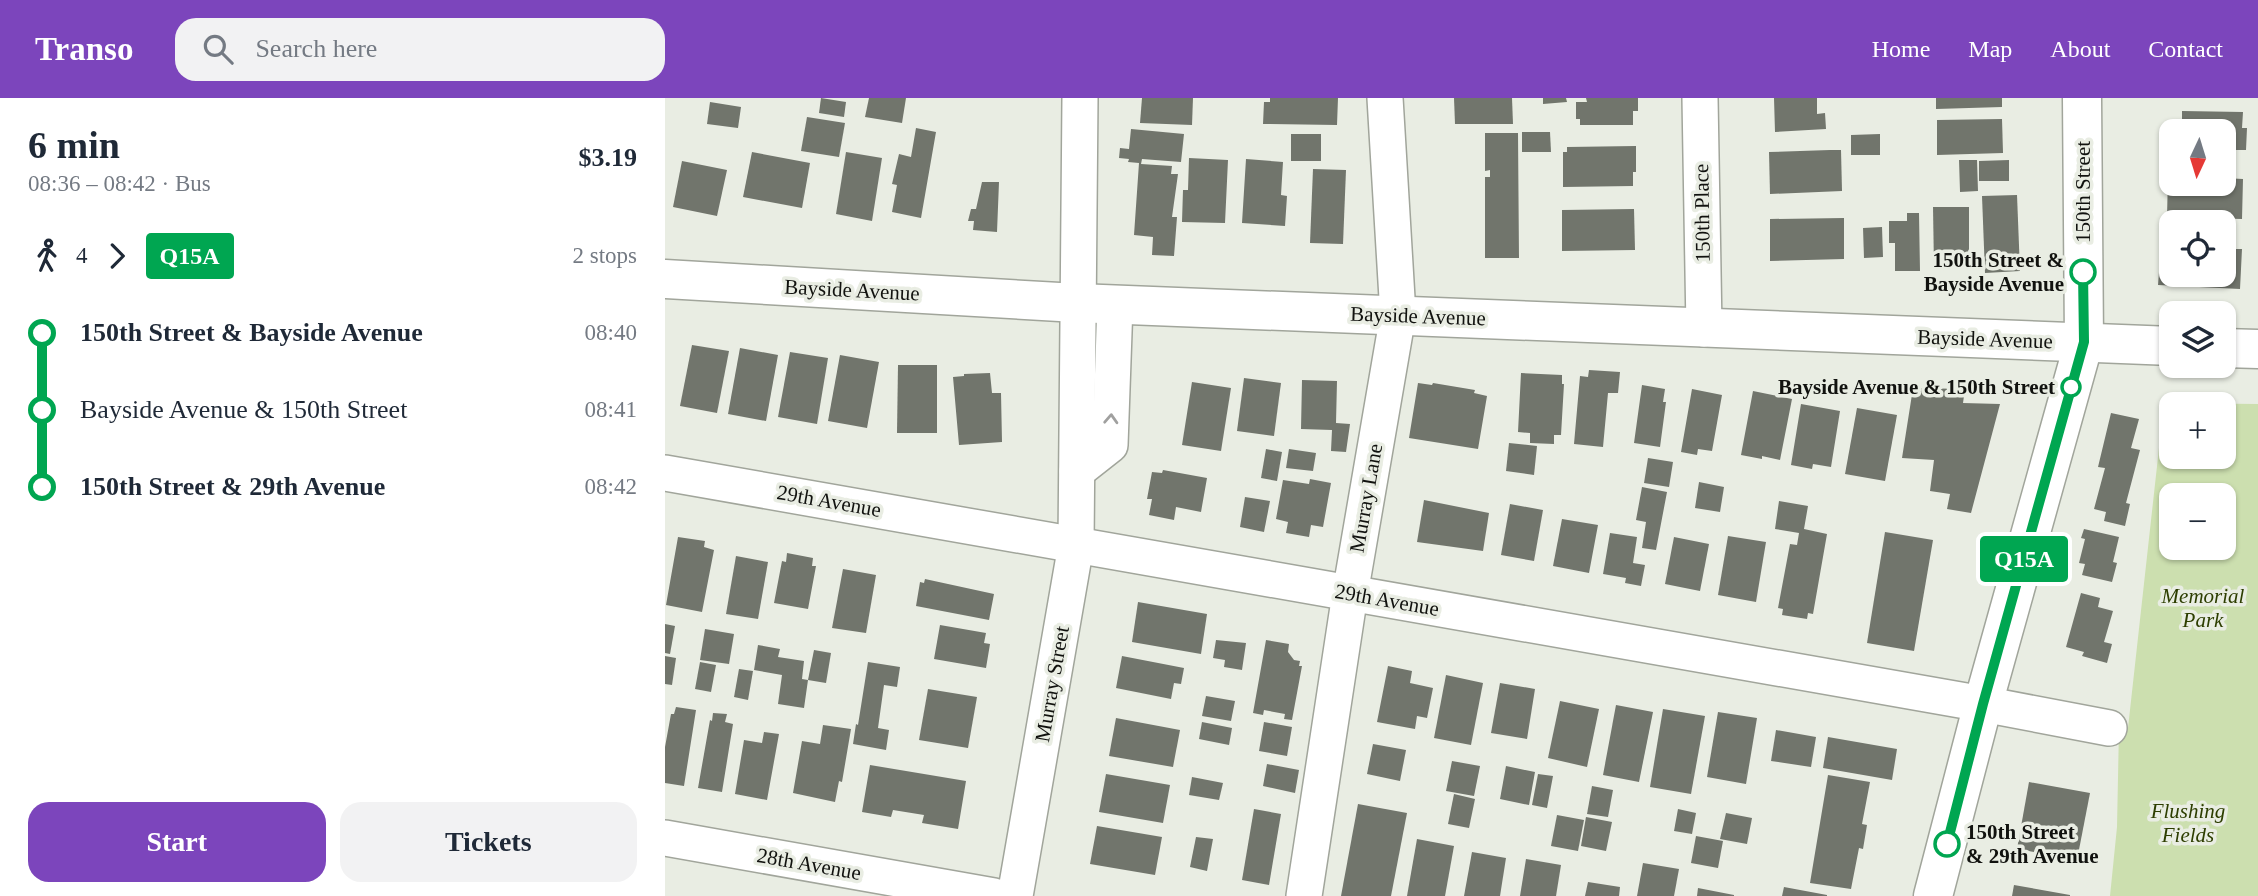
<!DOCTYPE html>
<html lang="en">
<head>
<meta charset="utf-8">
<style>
	body { margin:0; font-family:Georgia,serif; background:#f2f2f3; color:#1f2937; height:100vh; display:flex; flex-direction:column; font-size:26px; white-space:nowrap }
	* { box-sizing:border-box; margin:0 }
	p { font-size:23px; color:#747a83 }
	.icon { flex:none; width:38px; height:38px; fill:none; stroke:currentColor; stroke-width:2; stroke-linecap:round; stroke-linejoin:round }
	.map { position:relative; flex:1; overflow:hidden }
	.sheet { display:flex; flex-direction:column; background:#fff; width:665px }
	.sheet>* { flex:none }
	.badge { padding:0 14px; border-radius:5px; font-size:24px; line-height:46px }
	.needle { width:46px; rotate:184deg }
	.buttons { position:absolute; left:1494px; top:21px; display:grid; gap:14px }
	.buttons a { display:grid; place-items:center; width:77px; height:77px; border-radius:14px; background:#fff; box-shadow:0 2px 5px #0004; font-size:35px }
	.map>.badge { position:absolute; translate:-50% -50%; box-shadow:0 0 0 4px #fff }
	.legs { display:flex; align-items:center; gap:10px; height:77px; padding:0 28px; font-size:23px }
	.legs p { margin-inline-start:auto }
	.overview { display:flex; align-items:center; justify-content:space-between; height:119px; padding:0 28px }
	h1 { font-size:38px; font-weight:700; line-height:52px }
	.button { display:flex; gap:14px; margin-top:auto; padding:14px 28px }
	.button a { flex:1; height:80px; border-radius:21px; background:#7c45bc; color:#fff; font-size:28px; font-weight:700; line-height:80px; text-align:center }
	.button a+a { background:#f2f2f3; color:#1f2937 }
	ul { padding:0 28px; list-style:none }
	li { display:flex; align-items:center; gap:24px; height:77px; font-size:26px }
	li i { display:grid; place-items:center; width:10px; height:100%; margin:0 9px; background:currentColor }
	li i::after { content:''; width:18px; height:18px; margin:-9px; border:5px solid; border-radius:50%; background:#fff }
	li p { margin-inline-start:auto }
	li:first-child i { background:linear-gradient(#0000 50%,currentColor 0) }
	li:last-child i { background:linear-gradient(currentColor 50%,#0000 0) }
	header { display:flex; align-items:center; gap:42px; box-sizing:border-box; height:98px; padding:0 35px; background:#7c45bc; color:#fff }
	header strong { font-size:33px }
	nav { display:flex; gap:38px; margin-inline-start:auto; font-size:24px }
	.search { width:490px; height:63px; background:#f2f2f3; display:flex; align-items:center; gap:18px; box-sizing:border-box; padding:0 24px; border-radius:21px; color:#747a83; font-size:26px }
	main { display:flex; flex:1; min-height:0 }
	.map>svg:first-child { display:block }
	.green { fill:#ccdfaf; fill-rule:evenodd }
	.building { fill:#71756c }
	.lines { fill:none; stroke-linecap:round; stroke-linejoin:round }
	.street-casing { stroke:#a1a59b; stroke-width:38 }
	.secondary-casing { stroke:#a1a59b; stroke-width:41 }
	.street { stroke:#fff; stroke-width:35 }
	.secondary { stroke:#fff; stroke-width:38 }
	.oneway { stroke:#a0a09f }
	.line-1-casing { stroke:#fff; stroke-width:16 }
	.line-1 { stroke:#00a651; stroke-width:10 }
	.stop-1-dot { fill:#fff; stroke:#00a651; stroke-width:3.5 }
	.labels { text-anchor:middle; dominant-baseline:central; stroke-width:7; stroke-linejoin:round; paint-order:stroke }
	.street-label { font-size:21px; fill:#11120f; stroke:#e9ede3 }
	.stop-label { font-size:21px; font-weight:bold; fill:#11120f; stroke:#e9ede3; text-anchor:end }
	.park-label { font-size:21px; font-style:italic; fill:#2d3e00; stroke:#e9ede3 }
</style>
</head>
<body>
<header>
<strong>Transo</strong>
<div class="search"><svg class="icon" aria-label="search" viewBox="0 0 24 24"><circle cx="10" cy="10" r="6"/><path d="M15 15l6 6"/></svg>Search here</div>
<nav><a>Home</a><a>Map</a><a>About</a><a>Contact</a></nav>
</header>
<main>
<section class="sheet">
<div class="overview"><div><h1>6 min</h1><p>08:36 – 08:42 · Bus</p></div><b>$3.19</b></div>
<div class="legs"><svg class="icon" aria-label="walk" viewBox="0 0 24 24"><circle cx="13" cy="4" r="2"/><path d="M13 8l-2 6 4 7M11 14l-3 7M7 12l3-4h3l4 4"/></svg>4<svg class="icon" aria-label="forward" viewBox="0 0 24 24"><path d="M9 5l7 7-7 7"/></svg><b class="badge" style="background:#00a651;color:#fff">Q15A</b><p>2 stops</p></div>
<ul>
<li><i style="color:#00a651"></i><b>150th Street &amp; Bayside Avenue</b><p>08:40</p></li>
<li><i style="color:#00a651"></i><span>Bayside Avenue &amp; 150th Street</span><p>08:41</p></li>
<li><i style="color:#00a651"></i><b>150th Street &amp; 29th Avenue</b><p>08:42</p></li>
</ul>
<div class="button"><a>Start</a><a>Tickets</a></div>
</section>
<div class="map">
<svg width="1593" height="798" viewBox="0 0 1593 798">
	<rect width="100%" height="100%" fill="#e9ede3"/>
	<!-- green -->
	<path class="green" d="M1499 305 1593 306V798H1445L1452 729 1454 630H1463ZM1507 306H1559V359H1507ZM1507 397H1559V450H1507Z"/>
	<!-- building -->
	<g class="building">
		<polygon points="156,0 181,4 179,19 154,15"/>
		<polygon points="204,0 241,0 237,25 200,19"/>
		<polygon points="477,0 528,0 527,27 475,25"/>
		<polygon points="605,0 673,0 672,27 598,26 599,4 605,4"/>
		<polygon points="789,0 847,0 848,26 790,26"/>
		<polygon points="878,0 901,0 902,4 878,6"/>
		<polygon points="921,0 973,0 973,13 968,13 968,27 915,27 915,21 911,21 911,4 922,4"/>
		<polygon points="1109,0 1152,0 1152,16 1160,15 1161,31 1110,34"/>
		<polygon points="1271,0 1337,0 1337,9 1271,11"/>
		<polygon points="45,4 76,9 73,30 42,26"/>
		<polygon points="1517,13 1578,14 1577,30 1582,30 1581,52 1559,52 1559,33 1513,33 1513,23 1517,23"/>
		<polygon points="142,19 180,25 174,59 136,53"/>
		<polygon points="1337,21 1338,55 1272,57 1272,22"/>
		<polygon points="251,30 271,34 256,120 227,114 232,87 227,86 234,56 246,59"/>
		<polygon points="466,31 519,36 516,64 477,61 476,66 507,68 506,76 513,76 507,119 512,119 509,158 487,157 488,139 469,137 474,65 463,64 464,61 454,60 455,50 464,51"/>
		<polygon points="857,34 885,34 886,54 857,54"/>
		<polygon points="820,35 853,35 854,160 820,160 820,79 825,79 825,72 820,73"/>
		<rect x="626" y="36" width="30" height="27"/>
		<polygon points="1215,36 1215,57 1186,57 1186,37"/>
		<polygon points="971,48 971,74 968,74 968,88 898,89 898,54 902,54 902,49"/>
		<polygon points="1165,52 1176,52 1177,93 1105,96 1104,54"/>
		<polygon points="87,54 145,65 137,110 78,99"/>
		<polygon points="181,54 217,60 207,123 171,116"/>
		<polygon points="524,60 563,62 560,125 517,124 518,92 523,92"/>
		<polygon points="581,61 618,64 616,97 622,98 620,128 577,125"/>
		<polygon points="1294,62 1312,62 1313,93 1295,94"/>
		<polygon points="1344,62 1344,83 1314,83 1314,63"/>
		<polygon points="17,63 62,72 52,118 8,109"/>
		<polygon points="648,71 681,72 678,146 645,145"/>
		<polygon points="1503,77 1507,78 1507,86 1559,86 1559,80 1578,81 1577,121 1502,119"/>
		<polygon points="317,84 334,84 332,134 308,132 309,123 303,123 306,111 311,111"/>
		<polygon points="1352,97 1355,173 1320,175 1317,98"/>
		<polygon points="1268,109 1304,109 1304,170 1269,170"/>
		<polygon points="969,111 970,152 897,153 897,112"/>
		<polygon points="1242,115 1254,115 1255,173 1230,173 1230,145 1224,145 1224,123 1242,123"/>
		<polygon points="1179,120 1179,161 1105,163 1105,121"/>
		<polygon points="1217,129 1218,159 1199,160 1198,130"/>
		<polygon points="1504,136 1507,136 1507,177 1559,177 1559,151 1577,151 1575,191 1493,187 1494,174 1500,175 1501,147 1504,147"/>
		<polygon points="27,247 64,253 52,315 15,308"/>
		<polygon points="75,250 113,257 101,323 63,316"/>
		<polygon points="125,254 163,260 152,326 113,319"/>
		<polygon points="175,257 214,264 202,330 163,323"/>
		<polygon points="233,267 272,267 272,335 232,335"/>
		<polygon points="924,272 955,274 953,295 943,295 938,349 909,346 915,278 923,279"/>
		<polygon points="325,275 327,295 336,295 337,344 294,347 288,279 299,278 299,276"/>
		<polygon points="856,275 897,277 897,286 899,286 896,337 889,337 889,346 865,345 865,335 853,334"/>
		<polygon points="579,280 616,285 609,338 572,333"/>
		<polygon points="637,282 672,283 671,325 685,326 681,354 666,353 667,332 636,331"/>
		<polygon points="527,284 566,290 556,353 517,347"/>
		<polygon points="753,285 767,287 768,285 810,292 809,295 822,298 813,351 744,340"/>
		<polygon points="977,287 1000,291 998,304 1001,304 995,349 969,345"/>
		<polygon points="1248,290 1300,291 1298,305 1335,306 1306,415 1282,411 1285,396 1265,393 1269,362 1237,360"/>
		<polygon points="1027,291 1057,297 1047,353 1033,351 1032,357 1016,354"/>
		<polygon points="1088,293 1127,301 1115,362 1097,358 1097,361 1076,357"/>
		<polygon points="1136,306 1175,313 1166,369 1148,366 1147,371 1126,367"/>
		<polygon points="1192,310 1232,317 1220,383 1180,376"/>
		<polygon points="1446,315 1474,321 1466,350 1475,352 1461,405 1465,406 1460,428 1439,423 1441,414 1429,411 1440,370 1433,369"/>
		<polygon points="844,345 872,348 869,377 841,373"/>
		<polygon points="601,351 617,354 612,383 596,380"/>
		<polygon points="624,351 651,355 648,373 621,370"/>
		<polygon points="983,360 1008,364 1004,389 979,385"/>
		<polygon points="498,372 542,380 536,414 511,409 509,422 484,417 487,401 482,401 487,374 497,375"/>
		<polygon points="645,381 666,385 658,429 646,427 644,439 621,435 623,424 611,421 618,382 644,386"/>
		<polygon points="1034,384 1059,389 1055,414 1030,410"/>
		<polygon points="977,389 1002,394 991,452 977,450 981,424 971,422"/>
		<polygon points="580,399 605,403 599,434 575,429"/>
		<polygon points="759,402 824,415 818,453 752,444"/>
		<polygon points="1114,403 1143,408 1139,431 1162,436 1148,516 1143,515 1142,521 1117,517 1118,511 1113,510 1125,446 1132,447 1134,435 1110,431"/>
		<polygon points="845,406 878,412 869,463 836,457"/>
		<polygon points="897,421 933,427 924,475 888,468"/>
		<polygon points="1419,431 1454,439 1448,464 1452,465 1447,484 1417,477 1420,466 1414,465 1420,441 1416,440"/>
		<polygon points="1220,434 1268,442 1249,553 1202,545"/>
		<polygon points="945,435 972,439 968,465 980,467 976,488 960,485 961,480 938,476"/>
		<polygon points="1063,438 1101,444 1091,504 1053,497"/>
		<polygon points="13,439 40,443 39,449 49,452 37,514 1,507"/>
		<polygon points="1009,439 1044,446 1035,493 1000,486"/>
		<polygon points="122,455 148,460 147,468 151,468 143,511 109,505 117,463 121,464"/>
		<polygon points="71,458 103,464 93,521 61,516"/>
		<polygon points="178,471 211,477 201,535 167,530"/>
		<polygon points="260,481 329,496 324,522 251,508 255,484 259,485"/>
		<polygon points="1416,495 1435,500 1433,509 1448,513 1439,544 1447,546 1442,565 1417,558 1419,554 1401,549"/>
		<polygon points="473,504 542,516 536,556 467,544"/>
		<polygon points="0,526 10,528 5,556 0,555"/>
		<polygon points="275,527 321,535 319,545 325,546 321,570 269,561"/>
		<polygon points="40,531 69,536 64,566 35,562"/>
		<polygon points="551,542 581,545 577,572 559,569 560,562 548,560"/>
		<polygon points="601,542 624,546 623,554 629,562 635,563 634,568 637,568 627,622 619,621 620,616 599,612 598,617 588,615"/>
		<polygon points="93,547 115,551 113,559 139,563 137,581 143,582 139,610 113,606 117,577 89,572"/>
		<polygon points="149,552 166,555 161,585 143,582"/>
		<polygon points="0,558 11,560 7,587 0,586"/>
		<polygon points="457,558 519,570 516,586 509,585 506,601 451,590"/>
		<polygon points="35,564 51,567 46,594 30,591"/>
		<polygon points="203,564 235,569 232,589 219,587 213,630 224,632 221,652 188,646 191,626 193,627"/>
		<polygon points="723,568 747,573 745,585 768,590 762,620 752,618 750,631 712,624"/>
		<polygon points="74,571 88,573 83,602 69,599"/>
		<polygon points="781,577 818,585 806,647 769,640"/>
		<polygon points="835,585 870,591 862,641 826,635"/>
		<polygon points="263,591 312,599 303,650 254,642"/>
		<polygon points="541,598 570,603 566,623 537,618"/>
		<polygon points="895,603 934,611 922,669 883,660"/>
		<polygon points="951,607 988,614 974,684 938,677"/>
		<polygon points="11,609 31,612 19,688 0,685 0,649 6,616 9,616"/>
		<polygon points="998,611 1040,618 1026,696 985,689"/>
		<polygon points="1053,614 1092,620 1081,686 1042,679"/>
		<polygon points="48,615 62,616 60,624 68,626 57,694 33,690 45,622 47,623"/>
		<polygon points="451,620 515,632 508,669 444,658"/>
		<polygon points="537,624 567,630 564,647 534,641"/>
		<polygon points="599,624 627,629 622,658 594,653"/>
		<polygon points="158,627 186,631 177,684 174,683 170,704 128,695 137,643 155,646"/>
		<polygon points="1111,632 1151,639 1146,669 1106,663"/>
		<polygon points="99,634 114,636 102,702 70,696 79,642 97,645"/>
		<polygon points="1163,639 1232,651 1227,682 1158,670"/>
		<polygon points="708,646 741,652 735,683 702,676"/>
		<polygon points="787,663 815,668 809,698 781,693"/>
		<polygon points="602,666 634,672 630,695 598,688"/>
		<polygon points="205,667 301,683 293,731 257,725 259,717 228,712 226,719 197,714"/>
		<polygon points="841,668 870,674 864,707 835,701"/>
		<polygon points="441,676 505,687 498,725 434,714"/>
		<polygon points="873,676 888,678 882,710 867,707"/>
		<polygon points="1163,677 1205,684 1197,726 1202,727 1198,751 1194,750 1186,791 1145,785"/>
		<polygon points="527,679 558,685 554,702 524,697"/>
		<polygon points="1364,684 1425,695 1412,762 1352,751"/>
		<polygon points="927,688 948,692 943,719 922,716"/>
		<polygon points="789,696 810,701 804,730 783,726"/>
		<polygon points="693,706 742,715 726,798 676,798"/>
		<polygon points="589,711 616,716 604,787 577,782"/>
		<polygon points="1013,711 1031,715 1027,736 1009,733"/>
		<polygon points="1061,715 1087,720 1082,746 1055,741"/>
		<polygon points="892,717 919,722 913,753 886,748"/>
		<polygon points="921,719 947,724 941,753 916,748"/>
		<polygon points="432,728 497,739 490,777 425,766"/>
		<polygon points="1031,738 1058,743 1053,770 1026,765"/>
		<polygon points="531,739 548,741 542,773 525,769"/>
		<polygon points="752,741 789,748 780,798 742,798"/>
		<polygon points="807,754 841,760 835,798 799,798"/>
		<polygon points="861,761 896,767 891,798 855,798"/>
		<polygon points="978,765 1014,771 1009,798 972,798"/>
		<polygon points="923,784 955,789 954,798 920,798"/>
		<polygon points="1349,787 1405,797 1405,798 1347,798"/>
		<polygon points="1119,789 1162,797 1162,798 1117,798"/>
		<polygon points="1033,790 1069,797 1069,798 1032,798"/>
	</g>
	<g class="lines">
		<!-- street casing -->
		<g class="street-casing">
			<g id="street">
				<polyline points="1035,0 1039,231"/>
				<polyline points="412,373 445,347 450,206"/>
				<polyline points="0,375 1318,606 1444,630"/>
				<polyline points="0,740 329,798"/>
				<polyline points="350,798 411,447 415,0"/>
				<polyline points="639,798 685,496 733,217 720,0"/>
			</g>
		</g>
		<!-- secondary casing -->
		<g class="secondary-casing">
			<g id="secondary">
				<polyline points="0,181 412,205 1507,248"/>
				<polyline points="1559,250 1593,251"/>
				<polyline points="1268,798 1318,606 1419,244 1417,0"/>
			</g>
		</g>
		<!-- street -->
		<use href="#street" class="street"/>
		<!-- secondary -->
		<use href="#secondary" class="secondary"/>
	</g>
	<!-- one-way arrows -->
	<defs><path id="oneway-chevron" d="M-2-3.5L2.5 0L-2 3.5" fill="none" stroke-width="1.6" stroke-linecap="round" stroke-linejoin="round" transform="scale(1.75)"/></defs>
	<use class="oneway" href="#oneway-chevron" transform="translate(446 321) rotate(-87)"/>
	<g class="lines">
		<!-- line-1 casing -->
		<g class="line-1-casing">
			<polyline id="line-1" points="1282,746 1318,606 1419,244 1418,174"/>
		</g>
		<!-- line-1 -->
		<use href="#line-1" class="line-1"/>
	</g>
	<!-- markers -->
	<g class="stop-1-dot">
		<circle cx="1418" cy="174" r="12"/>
		<circle cx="1406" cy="289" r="9"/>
		<circle cx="1282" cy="746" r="12"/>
	</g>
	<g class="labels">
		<!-- street labels -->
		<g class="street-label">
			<text transform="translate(1418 94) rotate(-90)">150th Street</text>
			<text transform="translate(1037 115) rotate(-91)">150th Place</text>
			<text transform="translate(187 192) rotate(3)">Bayside Avenue</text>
			<text transform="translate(753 218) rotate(2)">Bayside Avenue</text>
			<text transform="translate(1320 241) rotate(2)">Bayside Avenue</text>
			<text transform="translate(701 400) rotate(-80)">Murray Lane</text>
			<text transform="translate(164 403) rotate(10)">29th Avenue</text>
			<text transform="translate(722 502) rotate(10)">29th Avenue</text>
			<text transform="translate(387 586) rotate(-80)">Murray Street</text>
			<text transform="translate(144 766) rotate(10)">28th Avenue</text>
		</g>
		<!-- stop labels -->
		<g class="stop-label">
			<text x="1399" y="162">150th Street &amp;<tspan x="1399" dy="24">Bayside Avenue</tspan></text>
			<text x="1390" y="289">Bayside Avenue &amp; 150th Street</text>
			<text x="1301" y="734" text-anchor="start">150th Street<tspan x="1301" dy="24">&amp; 29th Avenue</tspan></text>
		</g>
		<!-- park labels -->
		<g class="park-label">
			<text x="1538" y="498">Memorial<tspan x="1538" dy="24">Park</tspan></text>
			<text x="1523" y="713">Flushing<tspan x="1523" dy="24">Fields</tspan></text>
		</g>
	</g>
</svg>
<div class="buttons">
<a><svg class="needle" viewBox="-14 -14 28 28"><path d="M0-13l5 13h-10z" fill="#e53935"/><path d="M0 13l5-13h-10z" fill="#747a83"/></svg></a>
<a><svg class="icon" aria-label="locate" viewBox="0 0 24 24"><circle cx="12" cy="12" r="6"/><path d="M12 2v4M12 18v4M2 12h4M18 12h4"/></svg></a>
<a><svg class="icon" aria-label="layers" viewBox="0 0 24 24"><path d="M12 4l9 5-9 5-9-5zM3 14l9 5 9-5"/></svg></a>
<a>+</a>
<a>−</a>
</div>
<b class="badge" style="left:1359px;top:461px;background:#00a651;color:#fff">Q15A</b>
</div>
</main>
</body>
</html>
